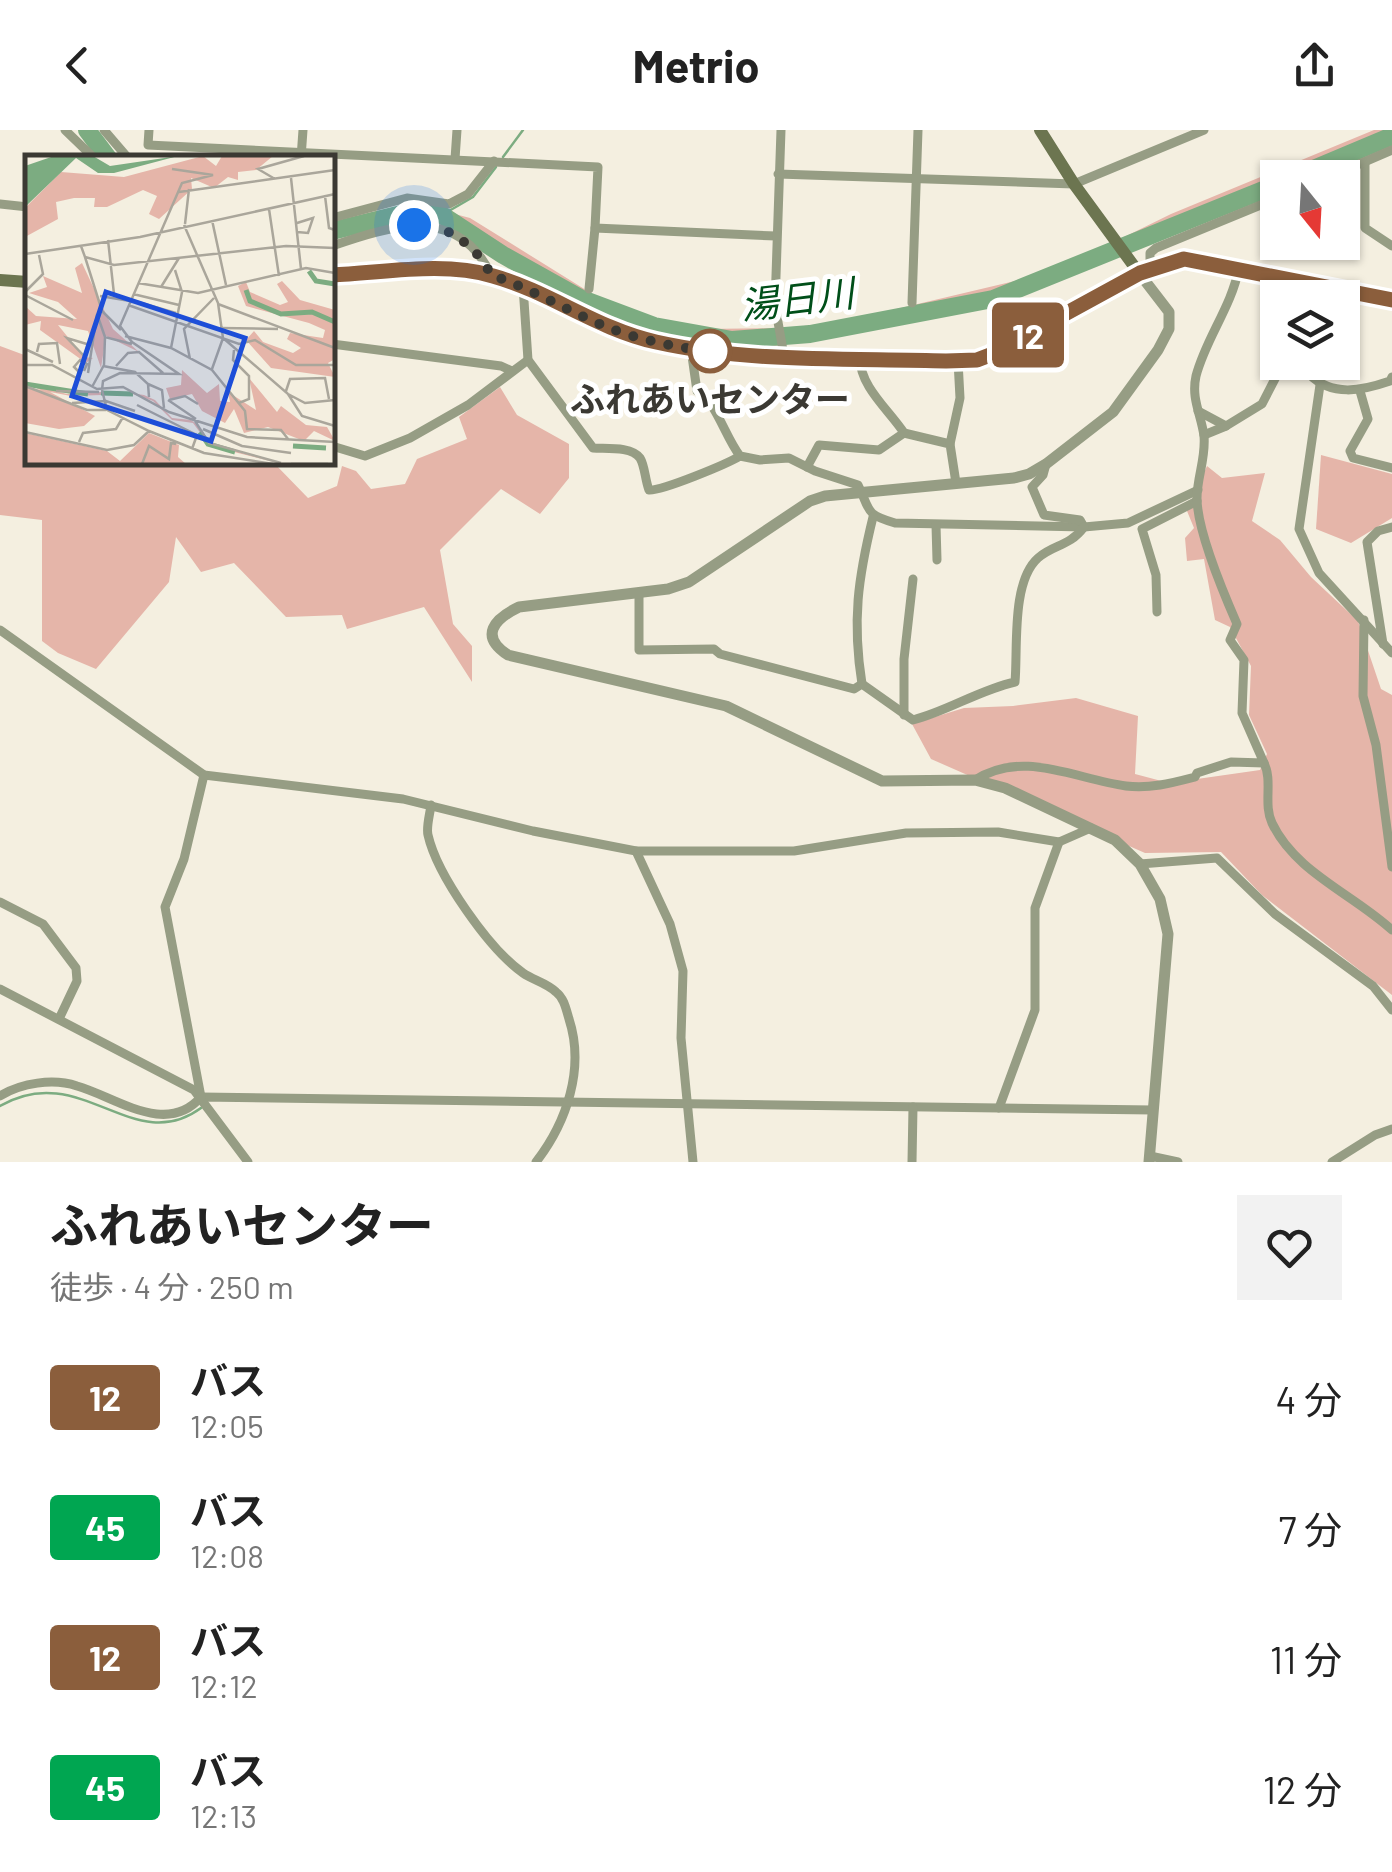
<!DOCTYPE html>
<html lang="ja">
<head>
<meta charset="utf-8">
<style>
	body { margin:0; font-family:Barlow,"Noto Sans JP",sans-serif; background:#f2f2f2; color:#222; height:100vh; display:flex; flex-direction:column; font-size:38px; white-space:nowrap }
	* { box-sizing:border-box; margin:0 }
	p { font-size:32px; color:#767676 }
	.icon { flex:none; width:55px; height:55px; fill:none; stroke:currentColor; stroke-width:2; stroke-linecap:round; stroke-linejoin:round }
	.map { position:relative; height:1032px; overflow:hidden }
	.panel { display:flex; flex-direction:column; background:#fff; flex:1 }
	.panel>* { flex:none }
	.badge { padding:0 20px; border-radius:8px; font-size:35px; line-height:65px }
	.needle { width:65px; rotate:162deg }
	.buttons { position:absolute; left:1260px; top:30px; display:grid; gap:20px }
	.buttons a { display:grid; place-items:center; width:100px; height:100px; border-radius:0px; background:#fff; box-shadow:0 2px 8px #0004; font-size:50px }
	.you { position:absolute; width:50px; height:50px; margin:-25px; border:8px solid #fff; border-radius:50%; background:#1a73e8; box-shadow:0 0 0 15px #1a73e833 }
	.map>.badge { position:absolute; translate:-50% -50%; box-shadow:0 0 0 5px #fff }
	.round { display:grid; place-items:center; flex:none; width:105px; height:105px; border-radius:0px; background:#f2f2f2 }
	.overview { display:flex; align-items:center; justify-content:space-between; height:170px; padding:0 50px }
	h1 { font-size:48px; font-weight:700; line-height:75px }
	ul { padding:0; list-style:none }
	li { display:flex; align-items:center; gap:30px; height:130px; padding:0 50px }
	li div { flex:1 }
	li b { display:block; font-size:38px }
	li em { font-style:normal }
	li .badge { min-width:110px; font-weight:700; text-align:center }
	header { display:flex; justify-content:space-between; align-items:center; height:130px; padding:0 50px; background:#fff; font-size:45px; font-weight:700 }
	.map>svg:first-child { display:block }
	.green { fill:#e5b5a9 }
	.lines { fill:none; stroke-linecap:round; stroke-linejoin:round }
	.stream { stroke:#7cac81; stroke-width:2.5 }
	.river { stroke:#7cac81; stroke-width:18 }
	.minor { stroke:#969d84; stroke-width:9 }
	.tertiary { stroke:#969d84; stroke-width:11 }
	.secondary { stroke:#6c7550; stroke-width:12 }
	.line-casing { stroke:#fff; stroke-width:22 }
	.line { stroke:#8b5e3c; stroke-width:15 }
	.walk { stroke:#3b3933; stroke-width:10; stroke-dasharray:0 18 }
	.stop-dot { fill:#fff; stroke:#8b5e3c; stroke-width:5 }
	.labels { text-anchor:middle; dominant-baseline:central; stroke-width:10; stroke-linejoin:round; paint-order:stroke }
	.stop-label { font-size:35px; font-weight:bold; fill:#3b3933; stroke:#fff }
	.water-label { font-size:38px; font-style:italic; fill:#004f19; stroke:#fff }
	.inset-river { fill:none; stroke:#7cac81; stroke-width:5 }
	.inset-road { fill:none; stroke:#aaa69b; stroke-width:2.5 }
	.view { fill:#1d4ed8; fill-opacity:0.15; stroke:#1d4ed8; stroke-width:5 }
	.inset-edge { fill:none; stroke:#3b3933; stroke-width:5 }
</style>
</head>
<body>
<header><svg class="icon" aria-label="back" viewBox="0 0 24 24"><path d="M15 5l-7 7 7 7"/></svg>Metrio<svg class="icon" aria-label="share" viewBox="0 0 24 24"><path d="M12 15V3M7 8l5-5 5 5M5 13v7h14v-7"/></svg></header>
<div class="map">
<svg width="1392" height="1032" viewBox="0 0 1392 1032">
	<rect width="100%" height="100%" fill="#f4efe0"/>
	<!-- green -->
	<g class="green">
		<polygon points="1374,0 1392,0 1392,17 1321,47 1278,48 1277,64 999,174 803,212 743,220 688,214 629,201 561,165 460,101 417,88 333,106 333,91 413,73 470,88 594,165 649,188 702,199 789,198 850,190 1023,149 1108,115 1171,84"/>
		<polygon points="0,216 27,226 28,332 274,333 308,368 337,356 342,336 356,341 371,359 405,354 417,329 467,309 459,287 500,257 517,285 569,314 569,348 540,384 501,359 440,420 453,494 472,516 472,552 424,477 347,499 342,485 286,487 234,433 201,442 176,407 169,452 96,539 58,523 42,511 42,390 0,385"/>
		<polygon points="1321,325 1392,344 1392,388 1351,413 1316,399"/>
		<polygon points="1207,336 1222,348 1265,343 1252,391 1280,410 1311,447 1358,491 1381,559 1392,565 1392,865 1262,765 1221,722 1145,723 931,629 912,594 964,578 1013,576 1076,568 1138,586 1135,644 1169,653 1260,640 1267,624 1249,585 1251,536 1230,497 1215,490 1204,429 1187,431 1185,408 1194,398 1187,381"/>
	</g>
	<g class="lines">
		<!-- stream -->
		<g class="stream">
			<polyline points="503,27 523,0"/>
			<polyline points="442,85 473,67 496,37"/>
			<path d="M0 976C81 929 133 1028 201 978"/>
		</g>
		<!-- river -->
		<g class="river">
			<polyline points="87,0 108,28"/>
			<polyline points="1292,48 1392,6"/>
			<polyline points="332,101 414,81 442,85 503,125 582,169 654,196 732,210 810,204 993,169 1278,54"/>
		</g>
		<!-- minor -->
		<g class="minor">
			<polyline points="65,0 94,28"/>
			<polyline points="104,0 128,28"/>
			<polyline points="149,0 148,15 598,37 595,98 776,106"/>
			<polyline points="781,0 775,175 784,226"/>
			<polyline points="301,28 303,0"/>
			<polyline points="455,29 457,0"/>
			<polyline points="1365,32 1365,98 1392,116"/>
			<polyline points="778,44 1074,54 1204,0"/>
			<polyline points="1327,48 1392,20"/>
			<polyline points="0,74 28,77"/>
			<polyline points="332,88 407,68 449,74 468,64 494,31"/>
			<path d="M332 116C390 96 458 74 491 145"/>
			<polyline points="1150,139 1150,123 1156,118 1278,68"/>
			<path d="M523 156 528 230 593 318C606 319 631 316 640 328 645 336 645 350 649 360 662 361 727 334 740 326"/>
			<polyline points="589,159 595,98"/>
			<polyline points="912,173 918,0"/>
			<polyline points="332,214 501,236 512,241"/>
			<path d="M691 219 697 261C716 271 725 307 740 326L760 330 789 328 815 341 858 355C871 381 864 384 895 393L1084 397 1128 393 1198 360"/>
			<polyline points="1320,255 1299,399 1319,443 1392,523"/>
			<polyline points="1360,261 1368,289 1350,321 1353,328 1392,338"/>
			<polyline points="1198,281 1226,296"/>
			<polyline points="904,303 950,314 956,353"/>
			<path d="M1204 305 1226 296 1262 274 1277 245 1309 244C1332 267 1361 261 1390 251L1392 247"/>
			<polyline points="950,314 960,268 958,231"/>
			<polyline points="332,316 365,326 410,308 468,275 528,230"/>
			<polyline points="1046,334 1043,345 1032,357 1044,385 1080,390 1084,397"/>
			<path d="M807 337 819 315 879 320 904 303C889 280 860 257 860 228"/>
			<polyline points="936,395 937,430"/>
			<path d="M639 463V520L714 519 720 524 854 559 862 554 913 590C948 581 979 560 1015 552 1018 519 1011 452 1038 428 1054 414 1069 417 1084 397"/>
			<polyline points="1157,482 1156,445 1142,399 1197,371"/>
			<polyline points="1364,490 1363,566 1376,615 1392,737"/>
			<polyline points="0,500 204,645 403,669 533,701 636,721 794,721 906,703 998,702 1059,712 1091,698"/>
			<polyline points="1383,514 1367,412 1378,401 1392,397"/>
			<path d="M862 554C852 491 858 448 873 387"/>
			<polyline points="904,585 904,529 913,449"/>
			<path d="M1264 633C1273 651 1263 674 1272 693 1295 742 1353 764 1392 800"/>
			<path d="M975 650C1023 619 1075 649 1126 656 1150 659 1172 653 1195 647L1197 643 1231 632 1264 633 1242 583 1244 530 1230 510 1237 494C1223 462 1197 401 1197 368 1197 347 1206 328 1204 306 1201 284 1191 269 1196 246 1206 208 1231 178 1239 138"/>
			<path d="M431 675C430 684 426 697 428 705 437 745 489 819 523 843 533 850 547 853 556 862 564 868 566 879 569 889 585 938 567 992 536 1032"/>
			<polyline points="636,721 670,794 683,841 681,908 693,1032"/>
			<polyline points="1140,734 1217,728 1275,784 1373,856 1392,880"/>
			<polyline points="0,772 43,794 76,838 77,851 59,889"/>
			<polyline points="0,859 194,960 248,1032"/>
			<path d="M0 966C21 953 53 948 77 956 116 967 166 1007 201 967L1153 980"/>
			<polyline points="201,967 165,777 184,729 204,645"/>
			<polyline points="999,978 1035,880 1035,778 1059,712"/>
			<polyline points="1150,1026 1178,1032"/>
			<polyline points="912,1032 913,977"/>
			<polyline points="1332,1032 1375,1005 1392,999"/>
		</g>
		<!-- tertiary -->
		<path class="tertiary" d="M1139 143 1169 182V199L1158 220 1113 282 1046 334 1029 344 1014 348 825 366 810 371 689 452 668 459 519 477C494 489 479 506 508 525L726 576 882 651 975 650 1005 658 1115 710 1140 734 1160 769 1168 804 1149 1032"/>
		<!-- secondary -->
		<g class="secondary">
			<polyline points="1040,0 1074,54 1139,143"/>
			<path d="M332 145C383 143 443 131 493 146 549 162 597 199 656 212 750 233 850 228 946 231L977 230 990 225 1139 143 1183 129 1392 170"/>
			<polyline points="0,150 28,152"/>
		</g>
	</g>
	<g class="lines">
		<!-- line casing -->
		<g class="line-casing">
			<path id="line" d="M332 145C383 143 443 131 493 146 550 162 597 199 656 212 750 233 850 228 946 231L977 230 990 225 1140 143 1184 129 1392 170"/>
		</g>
		<!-- line -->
		<use href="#line" class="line"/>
		<!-- walk -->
		<path class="walk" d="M414 95C446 92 478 118 491 145 536 160 575 186 620 202 655 214 691 219 727 224L710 221"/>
	</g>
	<!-- markers -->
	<circle class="stop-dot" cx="710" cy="221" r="20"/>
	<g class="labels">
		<!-- stop labels -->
		<g class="stop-label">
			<text x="710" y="268">ふれあいセンター</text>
		</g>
		<!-- water labels -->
		<g class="water-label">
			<text transform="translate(797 168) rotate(-7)">湯日川</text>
		</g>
	</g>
	<!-- overview -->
	<g transform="translate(25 25)">
		<rect width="310" height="310" fill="#f4efe0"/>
		<path d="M178 1 191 11 197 1H248L231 15 213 17V25L203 22 189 33 166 23 167 34 134 64 124 59 132 41 118 35 82 52H69L70 43H49L31 47 33 64 0 82V53L36 17 99 22ZM57 108 88 174 114 197 81 181 76 213 63 176 33 170 59 202 68 203 61 208 15 175 16 166 0 170V151L11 161 52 164 33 147 4 138 22 132 18 121 57 138 50 113ZM257 126 275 145 310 155V204L303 208 310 222 246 213 221 185 229 176 238 187 268 198 276 193 262 184 265 178 298 183 300 175 284 168 221 151 213 131 221 127 225 137 255 150 263 147 252 129ZM157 215 182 238 194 229 195 246 205 247 203 237 231 255 224 223 252 257 256 251 281 270 302 272 310 286 289 276 279 286 243 272 219 278 209 254 200 268 177 256 167 239 145 244 141 233 156 230ZM0 228 42 239 92 236 119 240 130 245 147 263 166 265 170 268 185 289 257 309 185 291 168 268 147 265 128 246 108 239 46 241 25 237 70 261 59 271 34 274 0 268V232L16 235ZM0 278 82 296 95 306 124 278 154 290 153 302 161 309H0Z" fill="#e5b5a9"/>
		<path d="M29 1H68L85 11 153 1 89 18H73L51 3 0 52V11Z" fill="#7cac81"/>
		<path class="inset-river" d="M284 116 291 126 310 129M221 135 225 146 256 159 287 157 310 167M0 229 63 239M76 238 108 239M175 277 183 289 210 297M268 291 301 293"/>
		<path class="inset-road" d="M266 23 276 114M250 24 233 14 279 1M154 37 310 15M300 41 304 73 310 75M244 54 254 121M187 65 201 130M272 68 288 63 283 78 272 77M160 69 164 34M159 70 193 148 198 183 187 214M83 85 89 139M56 91 60 102 89 110 261 91 310 93M0 99 115 82 310 39M60 102 77 156 96 175M113 128 173 138 281 113 310 118M136 132 154 103M0 137 18 119 14 100M108 139 154 150M0 140 48 165M75 141 105 146M106 145 151 158M193 149 310 193M103 150 214 189 230 185 271 210H310M195 173 253 174M100 181 146 193 187 215 220 256 222 274 256 275 263 284M198 183 263 239 280 248 310 245M64 192 59 201 42 183 65 190M146 193 157 137 150 115M0 194 28 207M209 195 208 205 224 221V244L214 248M12 197 14 189 32 188 35 209M165 204 159 174 189 143M0 210H27L72 234 98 232 144 257 222 282 310 287M78 211 110 217 123 229 124 242M91 211 103 198 114 197 138 218M54 217 49 212 55 205 62 209 59 216M63 218 72 159 80 182M123 229 137 235 139 253M0 231 62 255H81M67 232 79 210 80 182 107 189M77 235 78 226 95 218 154 219 107 187 95 171 157 28 188 20 147 14M77 235 82 255 124 276 179 298 248 309M31 236 74 237M261 236 265 224 300 223 304 244M263 239 277 261 310 271M143 245 171 264M144 245 160 241 173 249M47 248 81 246 110 256M112 250 172 280 167 294M170 266 184 288 256 308M178 274 217 291 266 298M0 277 82 295 109 290 124 276M54 287 58 278 91 274 98 262M117 309 124 291 144 304 146 288 151 289M266 309H303"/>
		<path class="view" d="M81 137 220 183 186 286 47 241Z"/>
		<rect width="310" height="310" class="inset-edge"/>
	</g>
</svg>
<div class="buttons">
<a><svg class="needle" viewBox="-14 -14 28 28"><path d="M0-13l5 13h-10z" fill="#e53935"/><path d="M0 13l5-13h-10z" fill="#767676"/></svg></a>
<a><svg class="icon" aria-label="layers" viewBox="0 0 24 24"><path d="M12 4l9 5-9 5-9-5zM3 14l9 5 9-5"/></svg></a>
</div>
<div class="you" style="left:414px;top:95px"></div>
<b class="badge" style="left:1028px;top:205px;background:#8b5e3c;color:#fff">12</b>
</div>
<section class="panel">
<div class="overview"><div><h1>ふれあいセンター</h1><p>徒歩 · 4 分 · 250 m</p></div><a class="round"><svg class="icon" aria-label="heart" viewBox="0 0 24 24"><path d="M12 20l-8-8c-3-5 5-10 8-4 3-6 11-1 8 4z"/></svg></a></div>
<ul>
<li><span class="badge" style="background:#8b5e3c;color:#fff">12</span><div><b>バス</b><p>12:05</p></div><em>4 分</em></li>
<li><span class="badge" style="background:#00a651;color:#fff">45</span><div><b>バス</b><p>12:08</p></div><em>7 分</em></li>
<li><span class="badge" style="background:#8b5e3c;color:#fff">12</span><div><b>バス</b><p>12:12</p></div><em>11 分</em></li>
<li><span class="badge" style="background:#00a651;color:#fff">45</span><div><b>バス</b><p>12:13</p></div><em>12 分</em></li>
</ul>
</section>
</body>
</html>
